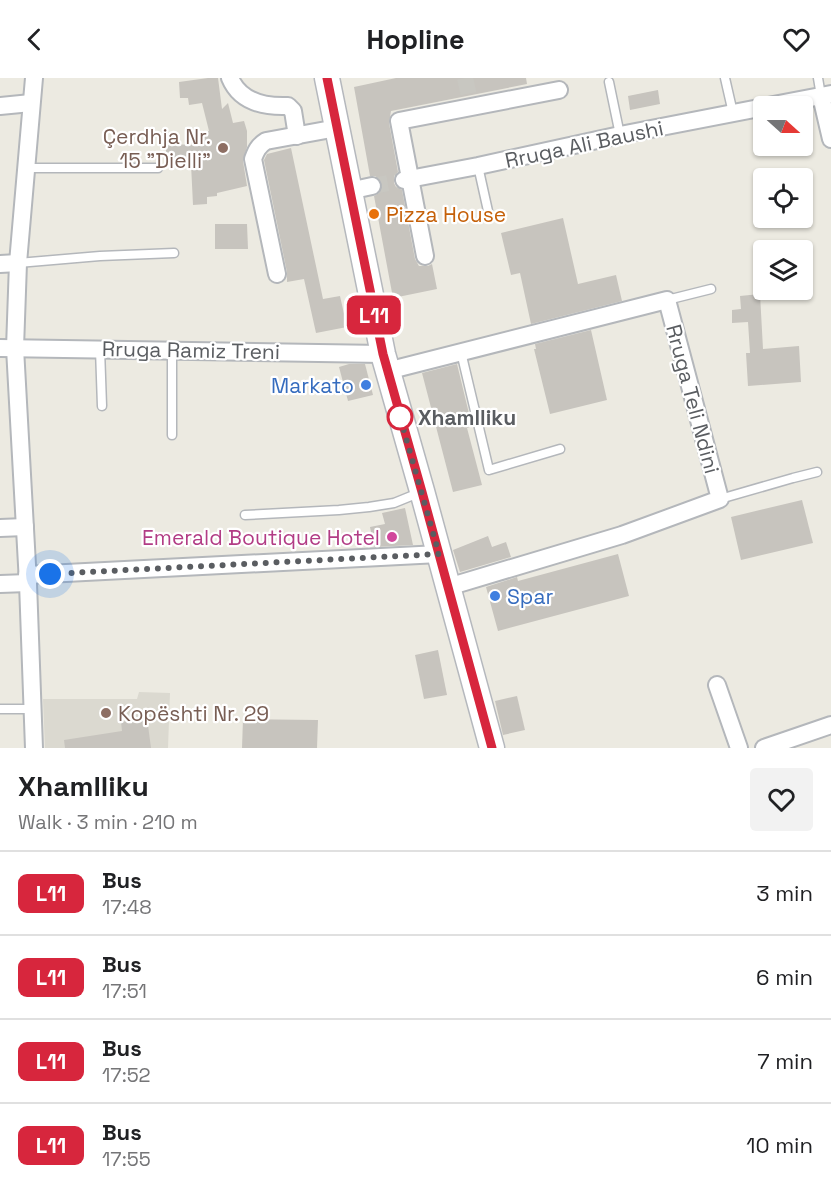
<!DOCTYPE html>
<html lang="en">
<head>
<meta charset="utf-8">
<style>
	body { margin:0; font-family:"Space Grotesk",sans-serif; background:#f2f2f2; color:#202124; height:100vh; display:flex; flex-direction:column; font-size:22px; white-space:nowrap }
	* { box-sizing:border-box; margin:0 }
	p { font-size:20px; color:#757577 }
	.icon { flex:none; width:33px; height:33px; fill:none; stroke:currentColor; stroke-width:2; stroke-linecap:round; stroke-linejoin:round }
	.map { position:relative; height:670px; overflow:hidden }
	.panel { display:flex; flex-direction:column; background:#fff; flex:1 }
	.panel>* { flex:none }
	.badge { padding:0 12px; border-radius:9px; font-size:21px; line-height:39px }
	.needle { width:39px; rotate:111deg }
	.tools { position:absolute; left:753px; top:18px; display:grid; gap:12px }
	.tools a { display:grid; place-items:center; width:60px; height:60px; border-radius:6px; background:#fff; box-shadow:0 2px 4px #0004; font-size:30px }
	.you { position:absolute; width:30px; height:30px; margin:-15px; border:4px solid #fff; border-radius:50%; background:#1a73e8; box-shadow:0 0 0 9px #1a73e833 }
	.map>.badge { position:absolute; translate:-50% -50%; box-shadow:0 0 0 3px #fff }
	.round { display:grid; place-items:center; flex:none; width:63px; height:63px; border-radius:6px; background:#f2f2f2 }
	.headline { display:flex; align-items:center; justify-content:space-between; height:102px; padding:0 18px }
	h1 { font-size:28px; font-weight:800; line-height:45px }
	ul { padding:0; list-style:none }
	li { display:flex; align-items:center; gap:18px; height:84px; padding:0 18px; border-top:2px solid #e0e0e0 }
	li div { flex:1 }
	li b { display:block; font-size:22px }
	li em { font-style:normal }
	li .badge { min-width:66px; font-weight:700; text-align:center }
	header { display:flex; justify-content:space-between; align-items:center; height:78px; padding:0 18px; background:#fff; font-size:27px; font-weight:800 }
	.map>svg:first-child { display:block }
	.education { fill:#dbd9d0 }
	.building { fill:#c7c4be }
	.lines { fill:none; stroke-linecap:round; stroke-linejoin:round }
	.street-tunnel { stroke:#c8c7c1; stroke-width:16; stroke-dasharray:16 8; stroke-linecap:butt }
	.lane-casing { stroke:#b4b7bb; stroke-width:11 }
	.street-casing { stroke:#b4b7bb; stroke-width:20 }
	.secondary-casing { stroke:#b5b8bd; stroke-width:27 }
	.lane { stroke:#fff; stroke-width:8 }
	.street { stroke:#fff; stroke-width:16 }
	.secondary { stroke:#fff; stroke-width:24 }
	.line-casing { stroke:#fff; stroke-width:14 }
	.line { stroke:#d7263d; stroke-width:9 }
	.walk { stroke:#5a5d61; stroke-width:6; stroke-dasharray:0 10.8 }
	.education-dot { fill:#8d6e63; stroke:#fff; stroke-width:2 }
	.food-dot { fill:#e8710a; stroke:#fff; stroke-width:2 }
	.shop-dot { fill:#3f7fe0; stroke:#fff; stroke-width:2 }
	.stop-dot { fill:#fff; stroke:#d7263d; stroke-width:3 }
	.hotel-dot { fill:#d1479c; stroke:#fff; stroke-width:2 }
	.labels { text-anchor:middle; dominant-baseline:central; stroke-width:4.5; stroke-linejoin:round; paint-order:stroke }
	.education-label { font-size:21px; fill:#785e54; stroke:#fff; text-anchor:end }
	.street-label { font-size:21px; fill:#5a5d61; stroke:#fff }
	.food-label { font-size:21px; fill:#c56008; stroke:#fff; text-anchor:start }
	.shop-label { font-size:21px; fill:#366cbe; stroke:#fff; text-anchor:end }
	.stop-label { font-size:21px; font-weight:bold; fill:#5a5d61; stroke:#fff; text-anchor:start }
	.hotel-label { font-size:21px; fill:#b23c85; stroke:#fff; text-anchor:end }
</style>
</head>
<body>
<header><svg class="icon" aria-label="back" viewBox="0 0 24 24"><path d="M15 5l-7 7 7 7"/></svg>Hopline<svg class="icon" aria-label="heart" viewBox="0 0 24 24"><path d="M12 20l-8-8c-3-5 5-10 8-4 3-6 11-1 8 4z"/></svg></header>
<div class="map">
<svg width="831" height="670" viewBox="0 0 831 670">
	<rect width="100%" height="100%" fill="#eceae1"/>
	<!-- education -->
	<polygon class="education" points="139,614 170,615 168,670 45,670 43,621 137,621"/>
	<!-- building -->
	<g class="building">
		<polygon points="208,0 218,0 222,31 228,25 233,45 244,43 247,53 247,69 243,83 247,108 217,115 217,118 207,119 207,126 193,127 191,86 166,86 166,66 200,67 197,56 209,53 202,25 189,27 188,20 180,20 179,4"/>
		<polygon points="396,0 526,0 527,6 391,33 389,45 398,94 394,98 394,105 396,109 402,112 415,181 419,188 428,188 432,186 437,211 393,220 374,118 379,115 382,111 382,106 379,101 375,98 370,98 354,9"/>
		<polygon points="658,12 660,26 630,32 628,18"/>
		<polygon points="291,70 323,221 340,218 347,249 316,255 304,201 287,204 287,194 264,82 267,76"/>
		<polygon points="563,140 578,206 616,197 622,223 531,246 520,195 511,197 501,155"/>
		<polygon points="215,146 247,146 248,171 215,171"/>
		<polygon points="760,216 763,271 799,268 801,304 748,308 746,275 750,275 748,244 732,245 732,232 741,231 740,218"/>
		<polygon points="591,252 607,322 550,336 534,271 536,271 535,266"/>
		<polygon points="349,286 365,286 373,317 348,323 339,289"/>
		<polygon points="457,286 472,348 467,350 482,407 453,414 422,295"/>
		<polygon points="802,422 813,465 741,482 731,439"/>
		<polygon points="405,430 413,467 374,469 370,449 385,446 382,435"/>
		<polygon points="488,458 492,469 506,464 511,479 460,494 453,472"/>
		<polygon points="618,476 629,518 498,553 486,509 517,499 518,503"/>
		<polygon points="438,572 447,617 424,621 415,577"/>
		<polygon points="517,618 525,652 503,657 495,623"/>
		<polygon points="147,640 151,670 65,670 64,662 122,653 121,644"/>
		<polygon points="243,641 318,642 317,670 242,670"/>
	</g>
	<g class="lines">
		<!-- street-tunnel -->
		<g class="street-tunnel">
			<polyline points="465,0 469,18"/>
			<polyline points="372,108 404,102"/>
		</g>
		<!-- lane casing -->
		<g class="lane-casing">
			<g id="lane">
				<polyline points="725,0 733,35"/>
				<polyline points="818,0 821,18"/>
				<polyline points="609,4 620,57"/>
				<polyline points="478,88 488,133"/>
				<polyline points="26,90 158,90"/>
				<polyline points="18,185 100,178 174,175"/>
				<polyline points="667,222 711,211"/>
				<polyline points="100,271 102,328"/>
				<polyline points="172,272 172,357"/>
				<polyline points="461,274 489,392 560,371"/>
				<polyline points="720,421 793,400 817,394"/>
				<polyline points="245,437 339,432 369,429 394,425 421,414"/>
				<polyline points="0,631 32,631"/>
			</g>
		</g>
		<!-- street casing -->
		<g class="street-casing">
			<g id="street">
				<polyline points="34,0 18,185 15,270 28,505 34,670"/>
				<path d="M230 0C240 24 264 29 288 28L293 33 297 58"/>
				<polyline points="821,18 831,61"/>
				<polyline points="0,28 31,25"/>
				<polyline points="768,28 831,16"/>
				<polyline points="404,102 478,88 620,57 764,29"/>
				<polyline points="349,113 372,108"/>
				<polyline points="425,178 399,43 559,12"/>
				<polyline points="0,186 18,185"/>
				<path d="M277 196 253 81C256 73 258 68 266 63L337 50"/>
				<polyline points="0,270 383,276"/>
				<polyline points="387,293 667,222 720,421 622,457 448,509"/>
				<polyline points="0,450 25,449"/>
				<polyline points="27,497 439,476"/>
				<polyline points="0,506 28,505"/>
				<polyline points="717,607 739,670"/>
				<polyline points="764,670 831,647"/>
			</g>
		</g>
		<!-- secondary casing -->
		<g class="secondary-casing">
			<polyline id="secondary" points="327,0 383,276 422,413 492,670"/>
		</g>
		<!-- lane -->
		<use href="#lane" class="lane"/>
		<!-- street -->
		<use href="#street" class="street"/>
		<!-- secondary -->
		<use href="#secondary" class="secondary"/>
	</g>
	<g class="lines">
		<!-- line casing -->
		<g class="line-casing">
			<polyline id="line" points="327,0 383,276 422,414 492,670"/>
		</g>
		<!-- line -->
		<use href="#line" class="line"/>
		<!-- walk -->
		<polyline class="walk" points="50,496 439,476 400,339"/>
	</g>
	<!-- markers -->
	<g class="education-dot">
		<circle cx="223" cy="70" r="6"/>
		<circle cx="106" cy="635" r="6"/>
	</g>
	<circle class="food-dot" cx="374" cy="136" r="6"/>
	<g class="shop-dot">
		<circle cx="366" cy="307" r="6"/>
		<circle cx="495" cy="518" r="6"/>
	</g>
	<circle class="stop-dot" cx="400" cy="339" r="12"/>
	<circle class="hotel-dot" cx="392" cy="459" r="6"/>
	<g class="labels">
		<!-- education labels -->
		<g class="education-label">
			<text x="211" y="58">Çerdhja Nr.<tspan x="211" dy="24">15 "Dielli"</tspan></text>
			<text x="118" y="635" text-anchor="start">Kopështi Nr. 29</text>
		</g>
		<!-- street labels -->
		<g class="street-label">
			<text transform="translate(584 66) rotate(-12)">Rruga Ali Baushi</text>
			<text transform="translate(191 272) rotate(1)">Rruga Ramiz Treni</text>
			<text transform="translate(693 321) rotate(75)">Rruga Teli Ndini</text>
		</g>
		<!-- food labels -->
		<g class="food-label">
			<text x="386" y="136">Pizza House</text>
		</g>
		<!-- shop labels -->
		<g class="shop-label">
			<text x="354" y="307">Markato</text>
			<text x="507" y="518" text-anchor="start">Spar</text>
		</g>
		<!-- stop labels -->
		<g class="stop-label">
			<text x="418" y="339">Xhamlliku</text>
		</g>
		<!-- hotel labels -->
		<g class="hotel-label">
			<text x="380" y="459">Emerald Boutique Hotel</text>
		</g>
	</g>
</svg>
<div class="tools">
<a><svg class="needle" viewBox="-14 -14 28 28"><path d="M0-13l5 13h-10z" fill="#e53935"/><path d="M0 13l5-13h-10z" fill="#757577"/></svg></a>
<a><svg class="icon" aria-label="locate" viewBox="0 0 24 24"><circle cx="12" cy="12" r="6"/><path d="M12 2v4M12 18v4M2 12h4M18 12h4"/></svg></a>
<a><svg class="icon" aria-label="layers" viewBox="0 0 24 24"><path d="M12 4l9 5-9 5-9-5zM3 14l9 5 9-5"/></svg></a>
</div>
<div class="you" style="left:50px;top:496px"></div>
<b class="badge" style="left:374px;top:237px;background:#d7263d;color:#fff">L11</b>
</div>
<section class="panel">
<div class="headline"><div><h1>Xhamlliku</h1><p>Walk · 3 min · 210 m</p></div><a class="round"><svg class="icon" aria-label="heart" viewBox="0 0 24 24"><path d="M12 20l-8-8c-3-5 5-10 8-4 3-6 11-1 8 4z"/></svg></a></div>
<ul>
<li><span class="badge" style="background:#d7263d;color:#fff">L11</span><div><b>Bus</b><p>17:48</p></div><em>3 min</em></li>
<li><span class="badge" style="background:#d7263d;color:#fff">L11</span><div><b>Bus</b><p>17:51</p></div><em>6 min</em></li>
<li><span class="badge" style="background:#d7263d;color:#fff">L11</span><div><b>Bus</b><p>17:52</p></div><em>7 min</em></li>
<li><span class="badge" style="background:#d7263d;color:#fff">L11</span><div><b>Bus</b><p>17:55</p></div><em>10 min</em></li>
</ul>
</section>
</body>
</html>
